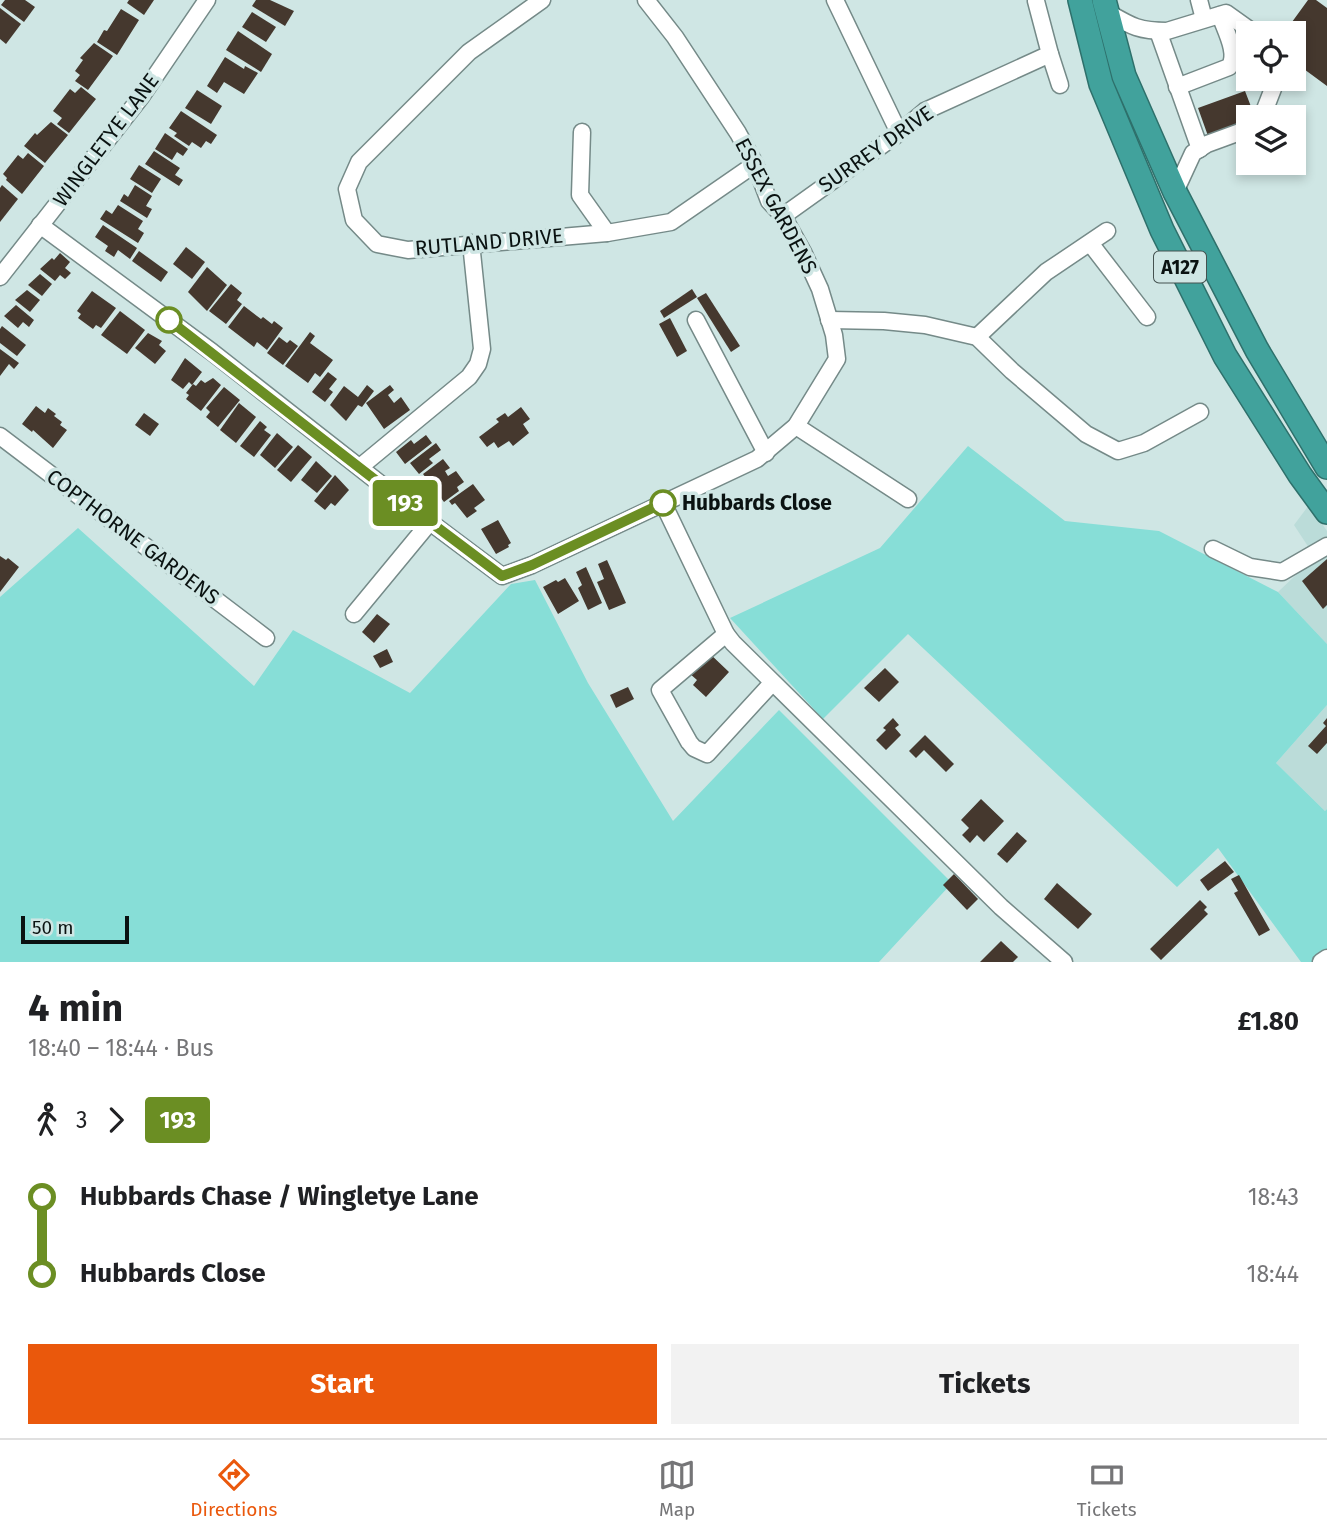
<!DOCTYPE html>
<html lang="en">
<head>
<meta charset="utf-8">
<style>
	body { margin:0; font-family:"Fira Sans",sans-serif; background:#f2f2f2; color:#202124; height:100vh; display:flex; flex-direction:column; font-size:26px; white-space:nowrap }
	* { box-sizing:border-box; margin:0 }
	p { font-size:23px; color:#757577 }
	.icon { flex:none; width:38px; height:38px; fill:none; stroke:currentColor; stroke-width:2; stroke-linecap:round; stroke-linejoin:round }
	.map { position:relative; height:962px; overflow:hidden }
	.side { display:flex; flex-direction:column; background:#fff; flex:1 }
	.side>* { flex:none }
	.badge { padding:0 14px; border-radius:5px; font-size:24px; line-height:46px }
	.fabs { position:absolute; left:1236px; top:21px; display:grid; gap:14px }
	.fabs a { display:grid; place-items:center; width:70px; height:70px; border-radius:0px; background:#fff; box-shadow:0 4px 10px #0003; font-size:35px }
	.scale { position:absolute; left:21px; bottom:18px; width:108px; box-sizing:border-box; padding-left:7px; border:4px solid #0a1211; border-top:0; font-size:19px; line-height:24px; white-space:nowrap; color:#0a1211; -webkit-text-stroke:5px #cfe6e4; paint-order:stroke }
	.map>.badge { position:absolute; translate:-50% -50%; box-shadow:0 0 0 4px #fff }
	.legs { display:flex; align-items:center; gap:10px; height:77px; padding:0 28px; font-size:23px }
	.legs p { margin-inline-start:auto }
	.headline { display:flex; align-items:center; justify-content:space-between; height:119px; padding:0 28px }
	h1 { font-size:38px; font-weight:700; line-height:52px }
	.primary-button { display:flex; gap:14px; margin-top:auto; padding:14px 28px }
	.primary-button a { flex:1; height:80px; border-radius:0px; background:#ea580c; color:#fff; font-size:28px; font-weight:700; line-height:80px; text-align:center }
	.primary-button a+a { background:#f2f2f2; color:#202124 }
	ul { padding:0 28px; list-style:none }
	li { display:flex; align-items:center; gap:24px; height:77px; font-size:26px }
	li i { display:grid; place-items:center; width:10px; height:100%; margin:0 9px; background:currentColor }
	li i::after { content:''; width:18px; height:18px; margin:-9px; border:5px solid; border-radius:50%; background:#fff }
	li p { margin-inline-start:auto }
	li:first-child i { background:linear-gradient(#0000 50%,currentColor 0) }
	li:last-child i { background:linear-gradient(currentColor 50%,#0000 0) }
	.tabs { display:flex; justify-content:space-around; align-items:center; height:98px; border-top:2px solid #e0e0e0; background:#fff; font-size:19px; color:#757577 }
	.tabs a { display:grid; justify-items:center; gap:4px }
	.tabs .current { color:#ea580c }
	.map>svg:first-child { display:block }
	.built { fill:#bbdcd9 }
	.green { fill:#87ded7 }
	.building { fill:#45382e }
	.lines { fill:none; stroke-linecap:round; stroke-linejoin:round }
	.minor-casing { stroke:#758a88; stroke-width:19 }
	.highway-casing { stroke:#2e706b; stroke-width:26 }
	.minor { stroke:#fff; stroke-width:16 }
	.highway { stroke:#41a29c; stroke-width:23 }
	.line-1-casing { stroke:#fff; stroke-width:16 }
	.line-1 { stroke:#6b8e23; stroke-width:10 }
	.stop-1-dot { fill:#fff; stroke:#6b8e23; stroke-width:3.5 }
	.labels { text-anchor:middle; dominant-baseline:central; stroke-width:7; stroke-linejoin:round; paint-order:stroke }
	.shield { fill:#cfe6e4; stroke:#455250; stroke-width:2 }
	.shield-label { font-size:19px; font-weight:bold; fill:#0a1211 }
	.street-label { font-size:21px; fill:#0a1211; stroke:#cfe6e4 }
	.stop-label { font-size:21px; font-weight:bold; fill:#0a1211; stroke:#cfe6e4; text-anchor:start }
</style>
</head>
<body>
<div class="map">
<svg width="1327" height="962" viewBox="0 0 1327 962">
	<rect width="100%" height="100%" fill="#cfe6e4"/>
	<!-- built -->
	<g class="built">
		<polygon points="1309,505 1327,531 1327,644 1278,592 1315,557 1294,525"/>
		<polygon points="1327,705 1327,809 1325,811 1276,763"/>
	</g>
	<!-- green -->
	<g class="green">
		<polygon points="968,446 1065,521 1159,531 1278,592 1327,644 1327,705 1276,763 1325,811 1327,809 1327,962 1301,962 1218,848 1177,887 908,634 823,719 730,618 880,548"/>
		<polygon points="78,528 254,686 293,630 410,693 511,584 535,580 588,683 673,821 779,710 952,883 879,962 0,962 0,597"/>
	</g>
	<!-- building -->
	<g class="building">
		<polygon points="5,0 25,0 35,7 24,22 1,5"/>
		<polygon points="129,0 154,0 144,15 127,3"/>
		<polygon points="256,0 270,0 294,11 285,26 252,6"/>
		<polygon points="1308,0 1316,0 1327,8 1327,86 1293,61 1293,33 1284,33"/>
		<polygon points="0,8 21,24 6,44 0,39"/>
		<polygon points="121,9 139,20 117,55 97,42 104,30 107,31"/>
		<polygon points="252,12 276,27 266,42 242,27"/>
		<polygon points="238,31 272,54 261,72 226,50"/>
		<polygon points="94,43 113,56 88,90 75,81 80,75 75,71 83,60 80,58"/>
		<polygon points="225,57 244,69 245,66 258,73 244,94 224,82 217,93 207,86"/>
		<polygon points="81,87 96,99 69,133 57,124 62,118 53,111 70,89 75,93"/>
		<polygon points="197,90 222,106 211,124 185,108"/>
		<polygon points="1245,91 1255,117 1248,117 1248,122 1208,136 1198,108"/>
		<polygon points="181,111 217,135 211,144 206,141 201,148 192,142 189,146 174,136 177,133 169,128"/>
		<polygon points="51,122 68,135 45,163 24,146 35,133 37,135"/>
		<polygon points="165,133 188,149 183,156 177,152 172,160 155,149"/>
		<polygon points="154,151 180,168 175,175 183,180 179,186 145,164"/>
		<polygon points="28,153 44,166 22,194 6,180 7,178 3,174 18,155 23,159"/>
		<polygon points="139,165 161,179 152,193 130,179"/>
		<polygon points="2,185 18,199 0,222 0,188"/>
		<polygon points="135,185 152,196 146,206 152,209 147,218 120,201 124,194 128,197"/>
		<polygon points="118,205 143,221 138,229 144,233 138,243 100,219 106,210 112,214"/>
		<polygon points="103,225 137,248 130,259 118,250 114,257 105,251 108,246 95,237"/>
		<polygon points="186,247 205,262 192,279 173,264"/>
		<polygon points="139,251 168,272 161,282 132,261"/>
		<polygon points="60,253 70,262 65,268 71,273 65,279 60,275 55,281 40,269 52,258 54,260"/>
		<polygon points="207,267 227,285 207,311 188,292"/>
		<polygon points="40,274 52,284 42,296 28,285"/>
		<polygon points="231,284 242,293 237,300 242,304 226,324 209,311"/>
		<polygon points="692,289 697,297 664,318 660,311"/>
		<polygon points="27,290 40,300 30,312 15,300"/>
		<polygon points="92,291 116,308 101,328 96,325 93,329 78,318 81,314 77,311"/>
		<polygon points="706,293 740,346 731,352 697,298"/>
		<polygon points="16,305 34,320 29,327 23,322 18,328 4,316"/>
		<polygon points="244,306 261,319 263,317 272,324 274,321 283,328 267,350 257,342 254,347 228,327"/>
		<polygon points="120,311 145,330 127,354 101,335"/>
		<polygon points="670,318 687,351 677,357 659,324"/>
		<polygon points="2,326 26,345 17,356 0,343 0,329"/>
		<polygon points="310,332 315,336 310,343 333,360 320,377 315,373 308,383 285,366"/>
		<polygon points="148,333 162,341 159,345 166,351 155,364 135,348"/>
		<polygon points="279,337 287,343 290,340 298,346 283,365 267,353"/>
		<polygon points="0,349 19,363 14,369 9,364 0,376"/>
		<polygon points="185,358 202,372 192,385 189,382 183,389 171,380"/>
		<polygon points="328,372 337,379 329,389 333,392 325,402 312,392"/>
		<polygon points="213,378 221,385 201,411 186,399 189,395 186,393 193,384 196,386 201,380 205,383"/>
		<polygon points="367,385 374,391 362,407 358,405 346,421 330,405 344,386 358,397"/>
		<polygon points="390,385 394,390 388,395 394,403 401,397 410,410 384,429 366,403"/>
		<polygon points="224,387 240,400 218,427 206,417 210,412 206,408"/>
		<polygon points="239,403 256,417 236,443 220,430"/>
		<polygon points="36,406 45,413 48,408 56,414 54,416 62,422 60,425 67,430 53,448 33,430 32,432 22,424"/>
		<polygon points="521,407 530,419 523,424 529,433 513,446 509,441 498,448 494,442 487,447 479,437 499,422 496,419 505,413 508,417"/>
		<polygon points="144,413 159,424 150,436 135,425"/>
		<polygon points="260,421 267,427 264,430 271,435 254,457 240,446"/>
		<polygon points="277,433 293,447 275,468 260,455"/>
		<polygon points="426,435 432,443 405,464 396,452 411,440 414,444"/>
		<polygon points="436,443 441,450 429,459 433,463 419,474 410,463"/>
		<polygon points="298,445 312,457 291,482 277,470"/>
		<polygon points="443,459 450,468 445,471 448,476 456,471 464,482 457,487 459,491 444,502 423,474"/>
		<polygon points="316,461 332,476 317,493 301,480"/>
		<polygon points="335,475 349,490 335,506 331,503 325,510 314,501"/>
		<polygon points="473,484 485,500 474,508 477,511 467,518 455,503 452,505 449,501"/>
		<polygon points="498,520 511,543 508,545 509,547 496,554 481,529"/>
		<polygon points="0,556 6,560 8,558 19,567 0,592"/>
		<polygon points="1327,559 1327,605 1323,609 1302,581"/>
		<polygon points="607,560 626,603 609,610 597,582 604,579 598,564"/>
		<polygon points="586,567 602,603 588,610 578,588 582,585 576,572"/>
		<polygon points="565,578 579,601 558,614 543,587 556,580 558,582"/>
		<polygon points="377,614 390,624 374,643 362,632"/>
		<polygon points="387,649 393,662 380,668 373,656"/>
		<polygon points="708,652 729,672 706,697 693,685 697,680 689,673"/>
		<polygon points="885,668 899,682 879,702 864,688"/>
		<polygon points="628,687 634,699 616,708 610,695"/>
		<polygon points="893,718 899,725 895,728 901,735 886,750 876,740 886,730 883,728"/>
		<polygon points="1327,718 1327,743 1317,754 1308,746 1326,726 1323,723"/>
		<polygon points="925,735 954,764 946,772 924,750 916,758 909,751"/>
		<polygon points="981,799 1004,821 984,842 977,835 970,843 962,835 969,828 961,820"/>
		<polygon points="1017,832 1027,841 1007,863 997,854"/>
		<polygon points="1225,861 1234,872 1208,891 1200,880"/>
		<polygon points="954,874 978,899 967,910 943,885"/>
		<polygon points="1239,875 1270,930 1259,936 1234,893 1238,891 1231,879"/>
		<polygon points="1057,883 1092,914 1078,929 1044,899"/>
		<polygon points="1200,900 1207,907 1204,910 1208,914 1161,960 1150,949"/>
		<polygon points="1001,941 1018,957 1013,962 980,962"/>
	</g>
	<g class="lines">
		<!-- minor casing -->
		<g class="minor-casing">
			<g id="minor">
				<polyline points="542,0 469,52 359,162 347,189 354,220 377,244 408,250 607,233 671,222 755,164"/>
				<polyline points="835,0 899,133"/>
				<polyline points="1199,0 1204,19"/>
				<path d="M1107 12C1131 26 1138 31 1167 31L1226 13 1254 33"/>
				<polyline points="1158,31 1200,149"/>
				<polyline points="1050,54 1060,85"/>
				<path d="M1177 87 1229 67C1239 54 1225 30 1220 15"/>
				<polyline points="1262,117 1274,86 1272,79"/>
				<polyline points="582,132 580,195 607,233"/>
				<polyline points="1175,192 1193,153 1207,144 1248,129"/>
				<polyline points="783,216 899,133 925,111 1050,54 1036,1"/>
				<polyline points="40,225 212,352 406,504 502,576 532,565 757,459 796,426 837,359 834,335 820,289 803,252 783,216 769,201 755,164 738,133 675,37 646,0"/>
				<polyline points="1090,243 1147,317"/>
				<polyline points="0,277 141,97 207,0"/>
				<polyline points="696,320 766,453"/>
				<polyline points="829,320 884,321 925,325 977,337 1012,371 1086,434 1118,451 1144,443 1200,412"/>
				<polyline points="977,337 1046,272 1107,231"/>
				<polyline points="796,426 908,499"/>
				<polyline points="0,436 266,638"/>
				<polyline points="360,467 469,377 478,364 482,349 471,243"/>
				<polyline points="663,503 726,634 733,643 1001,907 1064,962"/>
				<polyline points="1213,549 1250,567 1282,572 1327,546"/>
				<polyline points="354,614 430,522"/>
				<polyline points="726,634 660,690 689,742 694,748 707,754 772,683"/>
				<polyline points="1321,962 1327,958"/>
			</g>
		</g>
		<!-- highway casing -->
		<g class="highway-casing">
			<g id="highway">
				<polyline points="1080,0 1101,84 1162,230 1225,356 1300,475 1327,512"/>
				<polyline points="1104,0 1124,76 1175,192 1257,350 1327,467"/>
			</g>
		</g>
		<!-- minor -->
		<use href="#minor" class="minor"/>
		<!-- highway -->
		<use href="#highway" class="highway"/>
	</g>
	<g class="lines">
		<!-- line-1 casing -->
		<g class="line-1-casing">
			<polyline id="line-1" points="169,320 405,503 502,576 532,565 663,503"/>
		</g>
		<!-- line-1 -->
		<use href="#line-1" class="line-1"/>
	</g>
	<!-- markers -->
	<g class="stop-1-dot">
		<circle cx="169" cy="320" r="12"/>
		<circle cx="663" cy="503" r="12"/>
	</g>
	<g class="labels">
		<!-- shield labels -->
		<rect class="shield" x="1154" y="251.5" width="52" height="31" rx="5"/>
		<g class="shield-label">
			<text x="1180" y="267">A127</text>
		</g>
		<!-- street labels -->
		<g class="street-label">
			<text transform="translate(106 140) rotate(-53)">WINGLETYE LANE</text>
			<text transform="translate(876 149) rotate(-35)">SURREY DRIVE</text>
			<text transform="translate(776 206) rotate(62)">ESSEX GARDENS</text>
			<text transform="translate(489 242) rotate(-5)">RUTLAND DRIVE</text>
			<text transform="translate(133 537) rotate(37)">COPTHORNE GARDENS</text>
		</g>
		<!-- stop labels -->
		<g class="stop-label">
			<text x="682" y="503">Hubbards Close</text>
		</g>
	</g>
</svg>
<div class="fabs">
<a><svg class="icon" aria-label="locate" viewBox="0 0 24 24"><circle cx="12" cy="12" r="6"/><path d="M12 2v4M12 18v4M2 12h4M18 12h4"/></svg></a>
<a><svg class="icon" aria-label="layers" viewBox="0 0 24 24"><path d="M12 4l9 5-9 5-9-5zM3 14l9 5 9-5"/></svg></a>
</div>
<div class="scale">50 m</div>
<b class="badge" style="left:405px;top:503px;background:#6b8e23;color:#fff">193</b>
</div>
<section class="side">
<div class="headline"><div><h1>4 min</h1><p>18:40 – 18:44 · Bus</p></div><b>£1.80</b></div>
<div class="legs"><svg class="icon" aria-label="walk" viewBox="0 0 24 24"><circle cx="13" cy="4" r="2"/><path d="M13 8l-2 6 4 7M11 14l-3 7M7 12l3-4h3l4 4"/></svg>3<svg class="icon" aria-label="forward" viewBox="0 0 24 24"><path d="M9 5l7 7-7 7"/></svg><b class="badge" style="background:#6b8e23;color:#fff">193</b></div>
<ul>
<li><i style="color:#6b8e23"></i><b>Hubbards Chase / Wingletye Lane</b><p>18:43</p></li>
<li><i style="color:#6b8e23"></i><b>Hubbards Close</b><p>18:44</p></li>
</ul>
<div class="primary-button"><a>Start</a><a>Tickets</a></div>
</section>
<nav class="tabs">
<a class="current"><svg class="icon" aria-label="directions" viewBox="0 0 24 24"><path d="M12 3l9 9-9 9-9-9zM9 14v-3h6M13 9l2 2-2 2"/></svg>Directions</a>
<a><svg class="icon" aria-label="map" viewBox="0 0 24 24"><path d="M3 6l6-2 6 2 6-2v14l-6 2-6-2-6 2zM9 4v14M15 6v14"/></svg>Map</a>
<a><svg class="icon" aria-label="tickets" viewBox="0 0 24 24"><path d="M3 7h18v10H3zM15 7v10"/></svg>Tickets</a>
</nav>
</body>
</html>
